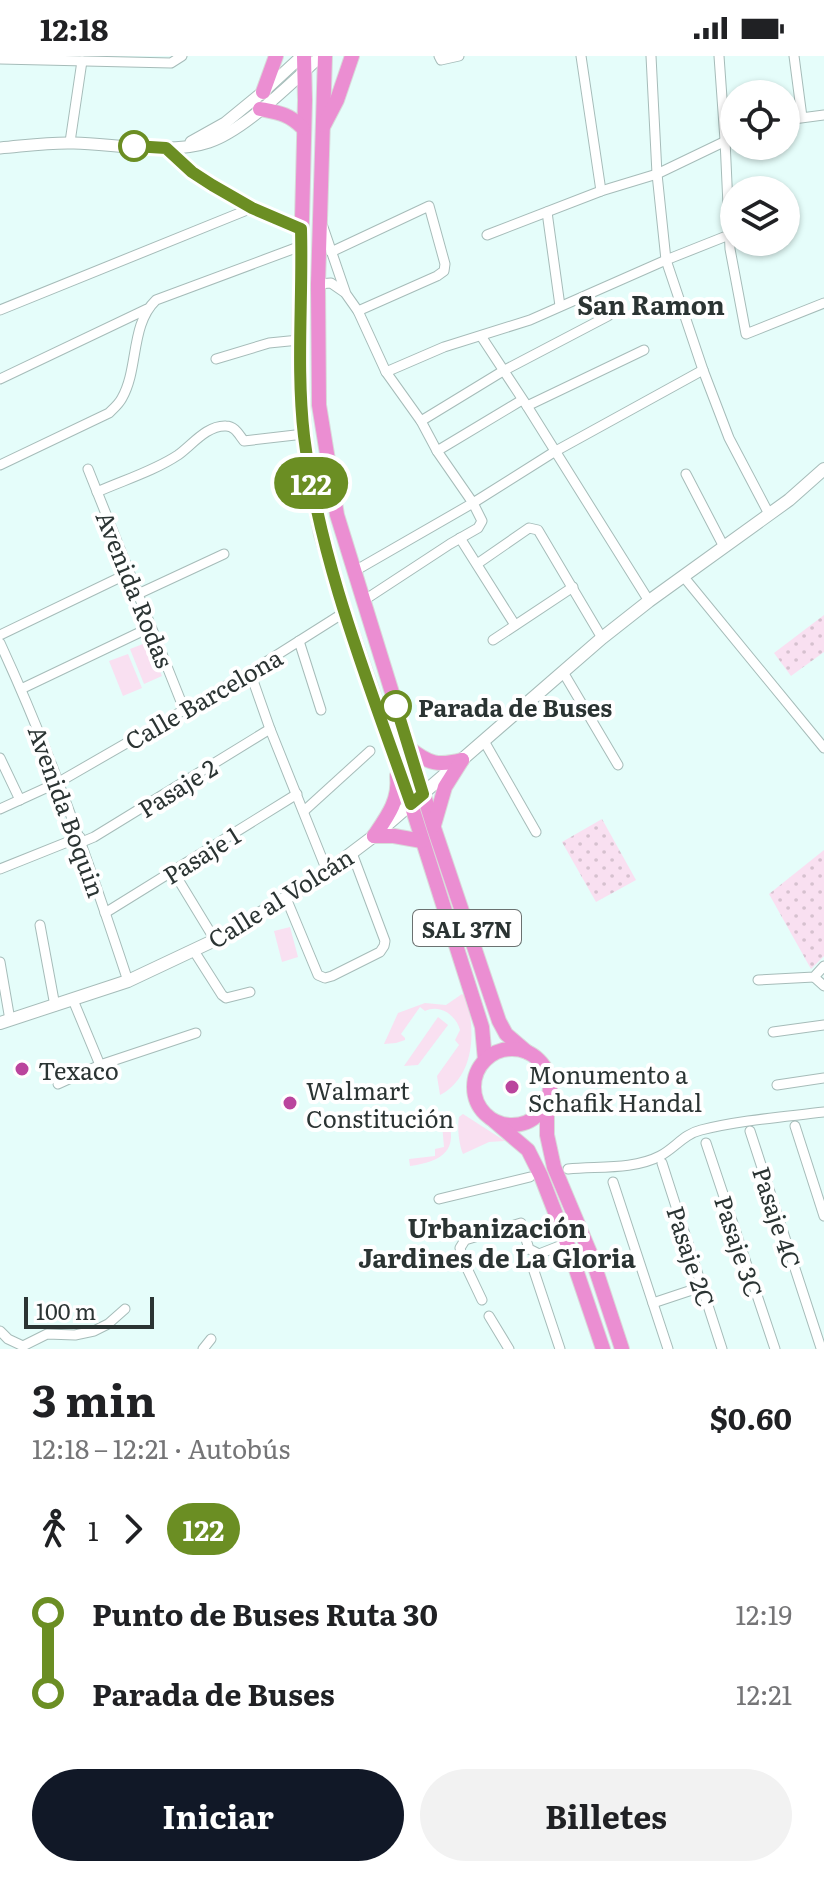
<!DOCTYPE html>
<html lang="es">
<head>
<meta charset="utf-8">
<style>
	body { margin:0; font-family:Literata,serif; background:#f2f2f2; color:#202124; height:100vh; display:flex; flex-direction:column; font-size:30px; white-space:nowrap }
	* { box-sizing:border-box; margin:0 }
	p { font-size:26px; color:#757577 }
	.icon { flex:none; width:44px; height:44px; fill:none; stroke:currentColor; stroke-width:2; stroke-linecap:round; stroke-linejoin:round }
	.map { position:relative; height:1293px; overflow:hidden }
	.drawer { display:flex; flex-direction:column; background:#fff; flex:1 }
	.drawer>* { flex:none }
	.badge { padding:0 16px; border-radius:26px; font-size:28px; line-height:52px }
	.fabs { position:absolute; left:720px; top:24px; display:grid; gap:16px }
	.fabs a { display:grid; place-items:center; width:80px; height:80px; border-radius:50%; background:#fff; box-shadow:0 2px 6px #0004; font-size:40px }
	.scale { position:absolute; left:24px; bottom:20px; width:130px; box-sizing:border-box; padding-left:8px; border:4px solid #2b3433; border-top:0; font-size:22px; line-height:28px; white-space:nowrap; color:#2b3433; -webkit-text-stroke:6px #fff; paint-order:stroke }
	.map>.badge { position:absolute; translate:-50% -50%; box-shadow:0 0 0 4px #fff }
	.legs { display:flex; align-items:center; gap:12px; height:88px; padding:0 32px; font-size:26px }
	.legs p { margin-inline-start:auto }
	.overview { display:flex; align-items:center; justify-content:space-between; height:136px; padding:0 32px }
	h1 { font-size:44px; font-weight:700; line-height:60px }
	.action { display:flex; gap:16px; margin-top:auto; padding:16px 32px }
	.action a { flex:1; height:92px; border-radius:48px; background:#111827; color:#fff; font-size:32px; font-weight:700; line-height:92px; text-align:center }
	.action a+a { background:#f2f2f2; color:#202124 }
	ul { padding:0 32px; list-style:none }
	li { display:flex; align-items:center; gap:28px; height:80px; font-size:30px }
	li i { display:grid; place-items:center; width:12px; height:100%; margin:0 10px; background:currentColor }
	li i::after { content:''; width:20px; height:20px; margin:-10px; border:6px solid; border-radius:50%; background:#fff }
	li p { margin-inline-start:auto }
	li:first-child i { background:linear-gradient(#0000 50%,currentColor 0) }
	li:last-child i { background:linear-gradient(currentColor 50%,#0000 0) }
	.status { display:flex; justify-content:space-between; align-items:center; height:56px; padding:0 40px; background:#fff; direction:ltr }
	.status svg { height:22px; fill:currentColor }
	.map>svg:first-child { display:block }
	.green { fill:#f9e0f1 }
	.park { fill:url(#park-dots) }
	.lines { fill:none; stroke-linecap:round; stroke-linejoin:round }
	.minor-casing { stroke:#a6bcb9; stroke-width:11 }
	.tertiary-casing { stroke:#a6bcb9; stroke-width:13 }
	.secondary-casing { stroke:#a6bcb9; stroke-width:14 }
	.trunk-casing { stroke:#d9dada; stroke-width:16 }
	.minor { stroke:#fff; stroke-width:9 }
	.tertiary { stroke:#fff; stroke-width:11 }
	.secondary { stroke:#fff; stroke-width:12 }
	.trunk { stroke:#eb8ed2; stroke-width:14 }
	.line-1-casing { stroke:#fff; stroke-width:18 }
	.line-1 { stroke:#6b8e23; stroke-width:12 }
	.stop-1-dot { fill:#fff; stroke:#6b8e23; stroke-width:4 }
	.poi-dot { fill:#ba459d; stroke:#fff; stroke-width:3 }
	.labels { text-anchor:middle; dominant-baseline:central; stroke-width:8; stroke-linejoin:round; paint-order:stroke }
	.shield { fill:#fff; stroke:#6b7170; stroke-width:2 }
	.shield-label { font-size:22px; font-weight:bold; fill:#2b3433 }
	.street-label { font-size:24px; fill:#2b3433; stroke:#fff }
	.stop-label { font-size:24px; font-weight:bold; fill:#2b3433; stroke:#fff; text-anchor:start }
	.poi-label { font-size:24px; fill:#2b3433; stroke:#fff; text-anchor:start }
	.neighbourhood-label { font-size:26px; font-weight:bold; fill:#2b3433; stroke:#fff }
</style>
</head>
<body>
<div class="status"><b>12:18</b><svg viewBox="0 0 49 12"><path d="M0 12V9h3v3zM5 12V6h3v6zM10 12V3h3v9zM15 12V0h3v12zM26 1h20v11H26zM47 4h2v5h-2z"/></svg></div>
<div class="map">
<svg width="824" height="1293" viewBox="0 0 824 1293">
	<defs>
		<pattern id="park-dots" width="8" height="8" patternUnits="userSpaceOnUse" patternTransform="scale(2)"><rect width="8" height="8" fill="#f9e0f1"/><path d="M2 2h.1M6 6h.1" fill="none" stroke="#d6c1cf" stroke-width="1.8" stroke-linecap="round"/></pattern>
	</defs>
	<rect width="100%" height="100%" fill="#e5fdfa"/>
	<!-- green -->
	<g class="green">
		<polygon points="148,586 162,620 144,628 130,593"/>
		<polygon points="128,598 142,632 123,640 109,605"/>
		<polygon points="290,871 298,901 282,906 274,875"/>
		<path d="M462 938 466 941C476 975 475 1020 440 1039L437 1020 459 989 455 984 460 974C456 959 440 948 425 955L420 951 401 978 405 982V984L396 987 384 988 398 957 425 947 446 949Z"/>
		<polygon points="438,961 448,969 418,1009 404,1010"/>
		<path d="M441 1057 446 1060C461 1094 441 1106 410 1110L409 1103 435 1100V1093L444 1091Z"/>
		<path d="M463 1058 505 1085 489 1086 463 1098C459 1089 457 1071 459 1061Z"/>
	</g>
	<!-- park -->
	<g class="park">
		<polygon points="824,559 824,596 791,620 774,597"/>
		<polygon points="602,763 636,824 596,846 562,786"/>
		<polygon points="824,794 824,900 811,913 769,838"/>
	</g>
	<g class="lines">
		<!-- minor casing -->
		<g class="minor-casing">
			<g id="minor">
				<polyline points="439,0 441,4 459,0"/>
				<polyline points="581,0 601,135"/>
				<polyline points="651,0 657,118 666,204 703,314 729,382 769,458"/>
				<polyline points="719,0 725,84 730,193 746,278 824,247"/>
				<polyline points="794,0 802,61"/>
				<polyline points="0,3 171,7 182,0"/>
				<polyline points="786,64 824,59"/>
				<polyline points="70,86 82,5"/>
				<path d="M166 92C175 100 184 110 194 117 226 141 264 157 301 173"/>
				<polyline points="547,156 560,250"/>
				<polyline points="323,171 346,238 358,255 386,316 421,365 437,395 473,447 482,465 478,472 450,488 363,545"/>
				<polyline points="487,179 601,135 657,118 734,81"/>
				<polyline points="331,196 429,150 445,208 444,215 437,220 358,255"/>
				<polyline points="318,228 331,227 344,236"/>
				<polyline points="0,254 252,152"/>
				<polyline points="481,280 527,350 649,545"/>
				<polyline points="216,303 269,287 299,284"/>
				<polyline points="386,316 444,291 530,264 666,204 729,179"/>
				<polyline points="0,323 147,253"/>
				<polyline points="527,350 644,294"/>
				<polyline points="421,365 503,315 608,260"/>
				<polyline points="437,395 522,344"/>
				<path d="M0 409 109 357C114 352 119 348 122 342 139 312 130 269 156 244L301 190"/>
				<polyline points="88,413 184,653"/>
				<polyline points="686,418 724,491"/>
				<path d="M97 436C124 424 154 415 178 399 192 389 207 369 226 370 235 370 239 379 244 385L304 378"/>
				<polyline points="460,482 515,569"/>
				<polyline points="477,508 529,472 538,474 602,582"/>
				<polyline points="353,516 473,447 554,396 703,314"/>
				<polyline points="683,520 824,692"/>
				<polyline points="138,538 224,498"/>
				<polyline points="0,579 129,517"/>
				<polyline points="493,584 573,531"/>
				<polyline points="299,585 321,654"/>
				<path d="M0 587C51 697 90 810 128 925"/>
				<polyline points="250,616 270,673 327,815"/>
				<polyline points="563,616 618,709"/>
				<polyline points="21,633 151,571"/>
				<polyline points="484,685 536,776"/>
				<polyline points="0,702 20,744"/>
				<polyline points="0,753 59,726 250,616 345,556"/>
				<polyline points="304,755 370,695"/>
				<polyline points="82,786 94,781 270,673"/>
				<polyline points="0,813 80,781"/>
				<polyline points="173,815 215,884"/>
				<polyline points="286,842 318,919 325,922 332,920 380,896 384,890 385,885 352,797"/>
				<polyline points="105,857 297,738"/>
				<polyline points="40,869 55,950"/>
				<polyline points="194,895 222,939 226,942 250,936"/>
				<polyline points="0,906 10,964"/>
				<polyline points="814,921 824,930"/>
				<polyline points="758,924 814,921 824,910"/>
				<polyline points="73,944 100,1009"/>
				<polyline points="773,976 824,969"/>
				<polyline points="58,1028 100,1009 196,977"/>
				<polyline points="777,1029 824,1022"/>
				<polyline points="795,1070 824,1160"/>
				<polyline points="750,1075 821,1292"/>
				<polyline points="706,1087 775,1293"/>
				<polyline points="662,1107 722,1293"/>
				<path d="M568 1113C598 1110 633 1114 660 1100 675 1092 684 1078 701 1074 741 1064 783 1061 824 1056"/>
				<polyline points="613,1126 668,1293"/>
				<polyline points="439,1143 530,1121"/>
				<polyline points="534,1215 560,1293"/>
				<polyline points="482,1244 463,1204 460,1192 465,1184 521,1167 529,1193 539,1198 567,1187"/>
				<polyline points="653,1247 701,1231"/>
				<polyline points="489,1260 509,1293"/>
				<polyline points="0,1275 8,1283 23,1290 47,1278 75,1279 94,1275 108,1268 125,1253"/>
				<polyline points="203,1293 211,1283"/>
			</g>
		</g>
		<!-- tertiary casing -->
		<g class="tertiary-casing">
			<g id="tertiary">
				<polyline points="191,86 225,67 263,36 302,0"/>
				<path d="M0 92C24 90 50 86 74 87 115 88 171 99 209 86 245 74 292 26 321 0"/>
			</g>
		</g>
		<!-- secondary casing -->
		<g class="secondary-casing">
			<polyline id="secondary" points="0,967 128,925 215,884 313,826 374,780 602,582 649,545 789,444 824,413"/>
		</g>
		<!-- trunk casing -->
		<g class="trunk-casing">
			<g id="trunk">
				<polyline points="304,0 305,44 299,284 304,378 313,434 321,478 345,556 411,748 482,971 485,1004"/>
				<polyline points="325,0 318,228 319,349 337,459 434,772 499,965 506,978 527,996"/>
				<polyline points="263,36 276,0"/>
				<path d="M260 53C280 57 289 58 303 72"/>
				<polyline points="324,69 337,44 352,0"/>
				<path d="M409 692C429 708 438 710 462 704"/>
				<polyline points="434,769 445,731 462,704"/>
				<path d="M374 780C387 761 400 744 397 720"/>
				<polyline points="374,780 394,780 422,785"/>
				<circle cx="512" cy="1031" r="38"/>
				<polyline points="547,1044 547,1079 554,1111 591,1199 622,1293"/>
				<polyline points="494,1065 528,1094 541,1120 567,1187 603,1293"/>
			</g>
		</g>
		<!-- minor -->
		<use href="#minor" class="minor"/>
		<!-- tertiary -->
		<use href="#tertiary" class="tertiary"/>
		<!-- secondary -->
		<use href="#secondary" class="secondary"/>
		<!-- trunk -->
		<use href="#trunk" class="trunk"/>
	</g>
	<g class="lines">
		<!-- line-1 casing -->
		<g class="line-1-casing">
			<path id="line-1" d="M134 90 166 92 192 116 212 129 252 152 301 173C303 242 296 311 304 380 320 507 369 628 411 748L423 738 396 650"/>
		</g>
		<!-- line-1 -->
		<use href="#line-1" class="line-1"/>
	</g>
	<!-- markers -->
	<g class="stop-1-dot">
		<circle cx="134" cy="90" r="14"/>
		<circle cx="396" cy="650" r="14"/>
	</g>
	<g class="poi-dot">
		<circle cx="22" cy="1013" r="8"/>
		<circle cx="512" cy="1031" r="8"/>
		<circle cx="290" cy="1047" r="8"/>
	</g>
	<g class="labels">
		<!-- shield labels -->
		<rect class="shield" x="413" y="854" width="108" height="36" rx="6"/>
		<g class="shield-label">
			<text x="467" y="872">SAL 37N</text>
		</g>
		<!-- street labels -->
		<g class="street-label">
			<text transform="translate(136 533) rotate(68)">Avenida Rodas</text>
			<text transform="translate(203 642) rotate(-30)">Calle Barcelona</text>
			<text transform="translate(177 731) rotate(-32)">Pasaje 2</text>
			<text transform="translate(68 755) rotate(70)">Avenida Boquin</text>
			<text transform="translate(201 798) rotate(-32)">Pasaje 1</text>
			<text transform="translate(280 841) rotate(-32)">Calle al Volcán</text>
			<text transform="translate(778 1161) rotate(72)">Pasaje 4C</text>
			<text transform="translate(740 1190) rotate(72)">Pasaje 3C</text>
			<text transform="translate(692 1200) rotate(72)">Pasaje 2C</text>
		</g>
		<!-- stop labels -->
		<g class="stop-label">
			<text x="418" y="650">Parada de Buses</text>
		</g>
		<!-- poi labels -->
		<g class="poi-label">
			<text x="38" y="1013">Texaco</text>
			<text x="528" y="1017">Monumento a<tspan x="528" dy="28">Schafik Handal</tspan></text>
			<text x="306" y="1033">Walmart<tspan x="306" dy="28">Constitución</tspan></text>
		</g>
		<!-- neighbourhood labels -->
		<g class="neighbourhood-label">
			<text x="651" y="247">San Ramon</text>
			<text x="497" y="1170">Urbanización<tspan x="497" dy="30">Jardines de La Gloria</tspan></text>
		</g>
	</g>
</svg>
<div class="fabs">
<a><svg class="icon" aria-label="locate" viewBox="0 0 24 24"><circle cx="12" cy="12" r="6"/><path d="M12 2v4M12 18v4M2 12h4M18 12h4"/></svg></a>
<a><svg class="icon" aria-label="layers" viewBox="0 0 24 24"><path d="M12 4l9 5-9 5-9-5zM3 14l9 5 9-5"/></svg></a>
</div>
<div class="scale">100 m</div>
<b class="badge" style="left:311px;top:427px;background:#6b8e23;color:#fff">122</b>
</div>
<section class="drawer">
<div class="overview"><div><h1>3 min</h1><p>12:18 – 12:21 · Autobús</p></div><b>$0.60</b></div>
<div class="legs"><svg class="icon" aria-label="walk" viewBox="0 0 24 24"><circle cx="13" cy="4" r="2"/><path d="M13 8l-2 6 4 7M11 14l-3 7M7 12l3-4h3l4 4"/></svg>1<svg class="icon" aria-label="forward" viewBox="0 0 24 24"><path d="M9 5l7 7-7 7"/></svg><b class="badge" style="background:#6b8e23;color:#fff">122</b></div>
<ul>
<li><i style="color:#6b8e23"></i><b>Punto de Buses Ruta 30</b><p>12:19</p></li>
<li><i style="color:#6b8e23"></i><b>Parada de Buses</b><p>12:21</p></li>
</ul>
<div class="action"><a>Iniciar</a><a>Billetes</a></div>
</section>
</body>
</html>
